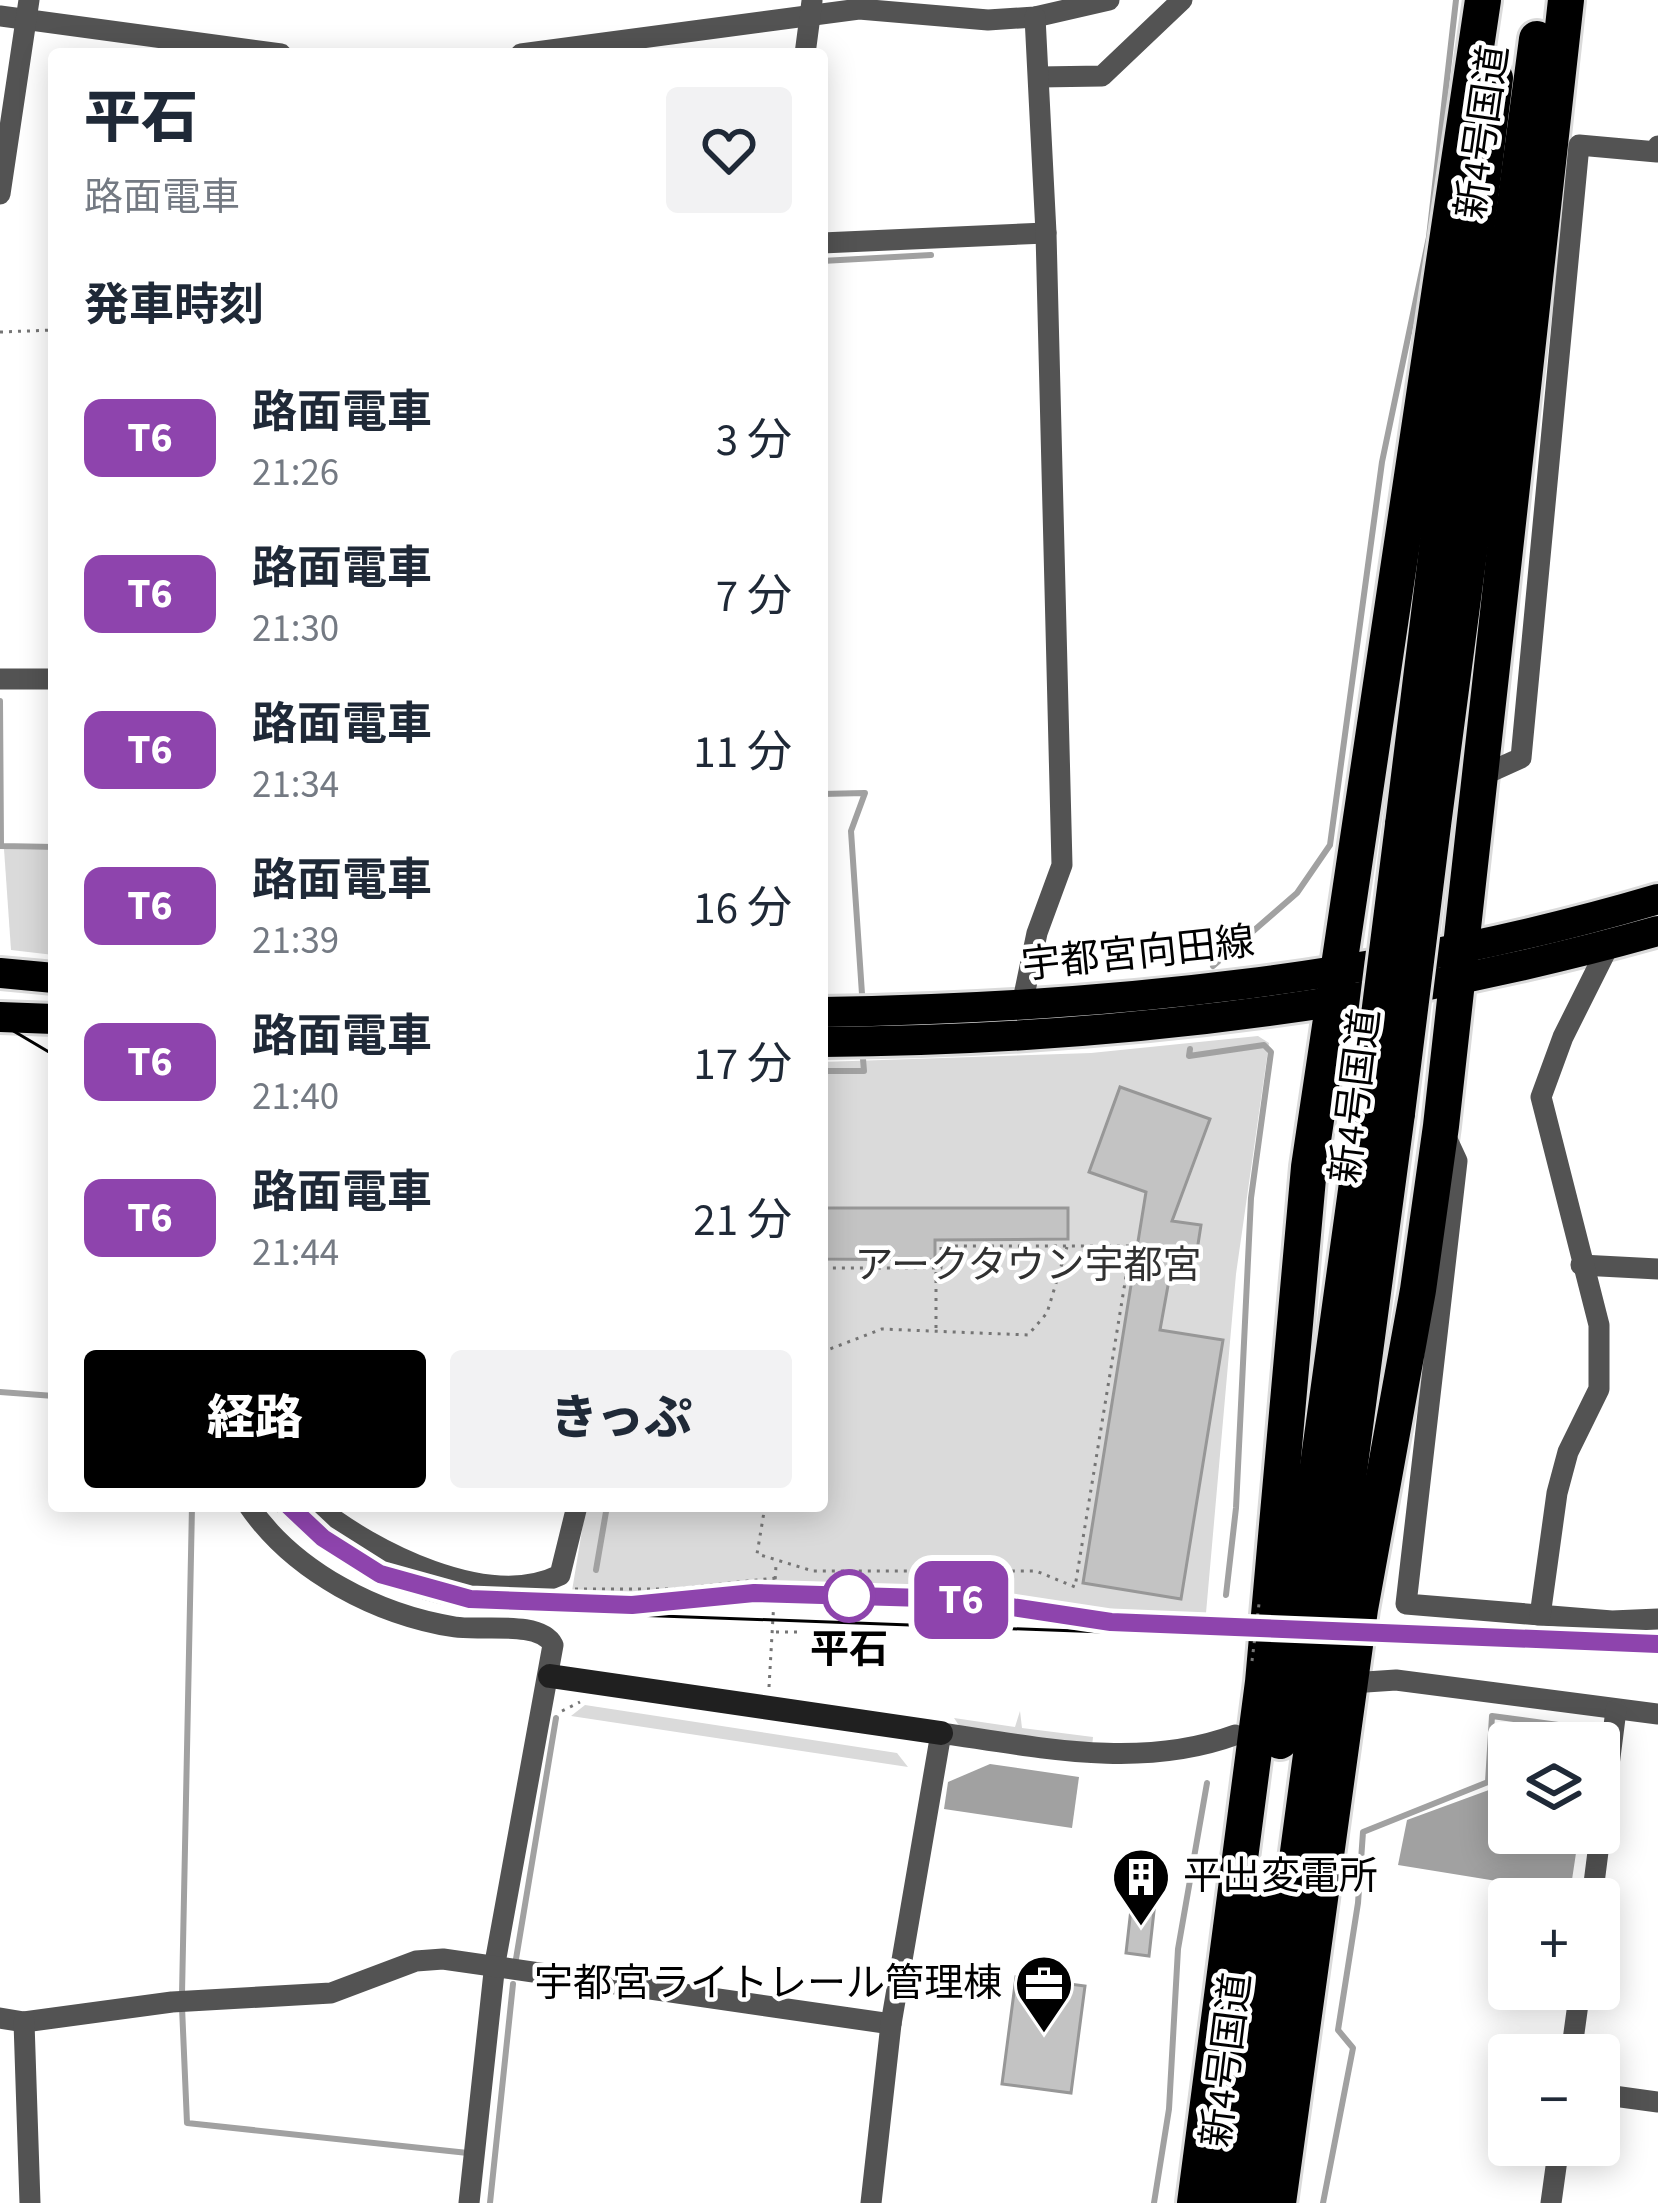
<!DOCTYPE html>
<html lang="ja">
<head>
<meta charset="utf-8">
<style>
	body { margin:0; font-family:"Source Sans 3","Noto Sans JP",sans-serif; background:#f2f2f3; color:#1f2937; height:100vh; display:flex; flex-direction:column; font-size:45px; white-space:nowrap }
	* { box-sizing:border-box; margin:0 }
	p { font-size:39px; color:#747a83 }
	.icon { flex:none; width:66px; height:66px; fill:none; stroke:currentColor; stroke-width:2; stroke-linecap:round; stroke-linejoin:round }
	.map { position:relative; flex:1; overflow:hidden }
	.side { position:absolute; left:48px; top:48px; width:780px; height:1464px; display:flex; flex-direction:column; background:#fff; border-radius:12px; box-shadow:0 6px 30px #0003 }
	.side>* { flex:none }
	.badge { padding:0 24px; border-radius:18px; font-size:42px; line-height:78px }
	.buttons { position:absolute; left:1488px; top:1722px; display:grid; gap:24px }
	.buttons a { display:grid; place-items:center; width:132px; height:132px; border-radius:12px; background:#fff; box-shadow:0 6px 30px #0003; font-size:60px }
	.map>.badge { position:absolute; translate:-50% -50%; box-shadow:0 0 0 6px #fff }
	h2 { padding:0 36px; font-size:45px; line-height:108px }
	.round { display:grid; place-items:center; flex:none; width:126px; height:126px; border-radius:12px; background:#f2f2f3 }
	.head { display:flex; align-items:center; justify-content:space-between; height:204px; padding:0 36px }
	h1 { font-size:57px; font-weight:800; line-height:90px }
	.cta { display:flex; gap:24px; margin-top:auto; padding:24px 36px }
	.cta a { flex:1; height:138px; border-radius:12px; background:#000; color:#fff; font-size:48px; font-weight:800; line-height:138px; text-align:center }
	.cta a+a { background:#f2f2f3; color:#1f2937 }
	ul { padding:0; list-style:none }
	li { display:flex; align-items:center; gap:36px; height:156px; padding:0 36px }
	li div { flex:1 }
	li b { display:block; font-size:45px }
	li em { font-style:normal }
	li .badge { min-width:132px; font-weight:700; text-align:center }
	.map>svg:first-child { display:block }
	.green { fill:#dadada }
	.water { fill:#a1a1a1 }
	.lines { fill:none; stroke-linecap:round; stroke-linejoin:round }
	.stream { stroke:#a1a1a1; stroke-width:6 }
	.building { fill:#c3c3c3; stroke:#979797; stroke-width:3 }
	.primary-casing { stroke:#dbdbdb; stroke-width:36 }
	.highway-casing { stroke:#dbdbdb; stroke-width:42 }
	.path { stroke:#757575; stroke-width:3; stroke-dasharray:3 6; stroke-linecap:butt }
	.street { stroke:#535353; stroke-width:21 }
	.secondary { stroke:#202020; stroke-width:24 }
	.primary { stroke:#000; stroke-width:30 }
	.highway { stroke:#000; stroke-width:36 }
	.tram { stroke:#000; stroke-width:3 }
	.highway-bridge-casing { stroke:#dbdbdb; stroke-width:42; stroke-linecap:butt }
	.path-bridge { stroke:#757575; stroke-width:3; stroke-dasharray:3 6; stroke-linecap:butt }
	.highway-bridge { stroke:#000; stroke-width:36 }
	.line-casing { stroke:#fff; stroke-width:27 }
	.line { stroke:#8e44ad; stroke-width:18 }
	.stop-dot { fill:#fff; stroke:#8e44ad; stroke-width:6 }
	.labels { text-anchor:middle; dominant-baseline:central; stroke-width:9; stroke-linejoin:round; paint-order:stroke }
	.street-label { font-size:39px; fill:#000; stroke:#fff }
	.park-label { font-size:39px; fill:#313131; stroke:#fff }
	.stop-label { font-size:39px; font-weight:bold; fill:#000; stroke:#fff }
	.poi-label { font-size:39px; fill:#000; stroke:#fff; text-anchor:start }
</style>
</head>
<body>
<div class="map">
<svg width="1658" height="2203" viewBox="0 0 1658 2203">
	<rect width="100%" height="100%" fill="#fff"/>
	<!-- green -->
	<g class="green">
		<polygon points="4,849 54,850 54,955 11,950"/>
		<polygon points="1258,1036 1269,1043 1236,1274 1206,1613 1072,1610 914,1585 747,1584 675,1595 571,1597 586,1506 822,1506 822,1062 1091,1053"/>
		<polygon points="585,1705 897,1753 908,1767 571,1716"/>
		<polygon points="1020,1711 1022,1728 1093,1737 1092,1747 962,1730 954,1718 1015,1727"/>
	</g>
	<!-- water -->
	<g class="water">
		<polygon points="1506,1730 1588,1741 1509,1743 1509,1833 1579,1833 1570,1893 1398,1865 1407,1820 1497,1787"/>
		<polygon points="990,1764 1079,1777 1072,1828 944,1809 948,1782"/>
	</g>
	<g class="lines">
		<!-- stream -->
		<g class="stream">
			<polyline points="822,261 931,255"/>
			<polyline points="0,701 1,846 54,847"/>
			<polyline points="822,794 865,793 851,831 862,994"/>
			<polyline points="1213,966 1297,893 1330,845 1382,462 1429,237 1456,0"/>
			<polyline points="1190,1049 1189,1056 1264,1045 1271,1052 1251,1198 1236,1508 1226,1595"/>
			<polyline points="822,1071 864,1071 863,1059"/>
			<polyline points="0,1392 54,1396"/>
			<polyline points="596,1570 607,1506"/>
			<polyline points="516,1959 556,1718"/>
			<polyline points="182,1994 192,1506"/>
			<polyline points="182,2007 187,2123 468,2153"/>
			<polyline points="490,2203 513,1984"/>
			<polyline points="1154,2203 1169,2109 1178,1949 1207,1783"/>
			<polyline points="1323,2203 1353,2048 1338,2030 1358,1903 1363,1832 1488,1782 1492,1716 1595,1730"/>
		</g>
	</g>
	<!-- building -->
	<g class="building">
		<polygon points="1120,1087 1210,1119 1172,1221 1201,1225 1192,1283 1169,1280 1160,1330 1223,1340 1181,1599 1083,1583 1146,1192 1089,1172"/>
		<polygon points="822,1208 1068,1208 1068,1239 935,1240 935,1260 822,1259"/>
		<polygon points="1132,1900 1155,1902 1149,1956 1126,1953"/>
		<polygon points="1016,1977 1085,1986 1071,2093 1002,2084"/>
	</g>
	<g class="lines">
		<!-- primary casing -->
		<g class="primary-casing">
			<g id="primary">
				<polyline points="0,973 54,978"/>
				<path d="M822 1012C1103 1008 1388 979 1658 899"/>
				<polyline points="0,1017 54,1019"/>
				<path d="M822 1042C1102 1040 1388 1007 1658 931"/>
			</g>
		</g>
		<!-- highway casing -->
		<g class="highway-casing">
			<g id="highway">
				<polyline points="1403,825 1495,78"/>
				<polyline points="1433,825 1537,39"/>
				<polyline points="1280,1741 1366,1118"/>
				<polyline points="1195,2203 1263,1682 1309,1167 1483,0"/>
				<polyline points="1221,2203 1259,1903"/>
				<polyline points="1251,2203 1397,1113"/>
				<polyline points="1278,2203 1360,1609 1418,1290 1441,1126 1566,0"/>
			</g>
		</g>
		<!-- path -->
		<g class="path">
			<polyline points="0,332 54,330"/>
			<polyline points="936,1328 936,1272"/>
			<polyline points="822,1352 882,1329 1028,1335 1047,1313 1067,1247"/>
			<polyline points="765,1506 757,1554 813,1571 1036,1571 1075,1587 1131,1246 941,1246 941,1268 822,1268"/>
			<polyline points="575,1589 675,1589 776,1578"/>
			<polyline points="776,1602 802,1603"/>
			<polyline points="776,1632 802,1632"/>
			<polyline points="769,1687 776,1565"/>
			<polyline points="562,1711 580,1702"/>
		</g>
		<!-- street -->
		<g class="street">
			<polyline points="0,16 281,54"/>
			<polyline points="521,54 859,9 988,20 1035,17 1109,0"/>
			<polyline points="805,54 812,1"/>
			<polyline points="1039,77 1102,76 1182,0"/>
			<polyline points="0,194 29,0"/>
			<polyline points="822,243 1046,233"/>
			<polyline points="0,679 54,679"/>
			<polyline points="1479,777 1521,758 1579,145 1657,152 1658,146"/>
			<polyline points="1022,1005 1037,933 1062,865 1046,233 1035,17"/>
			<polyline points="1443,1131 1457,1161 1406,1604 1612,1621 1658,1619"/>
			<polyline points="1581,1265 1658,1269"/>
			<path d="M249 1506C294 1572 378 1615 455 1627 481 1631 540 1620 553 1645L495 1963 469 2203"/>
			<path d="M316 1506C372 1551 488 1611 560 1575L577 1506"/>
			<polyline points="1540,1616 1557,1493 1568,1452 1599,1389 1599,1325 1541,1097 1563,1037 1609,945"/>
			<polyline points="1366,1682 1396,1680 1658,1714"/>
			<polyline points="1592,1899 1616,1710"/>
			<polyline points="0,2018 24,2022 172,2002 331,1993 416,1961 443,1959 891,2024"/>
			<polyline points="24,2022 30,2203"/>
			<polyline points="1571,2055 1580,1989"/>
			<polyline points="1599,2094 1658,2102"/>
			<path d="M871 2203 891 2024 941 1733C1037 1747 1140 1770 1235 1735"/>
			<polyline points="1551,2203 1559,2145"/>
		</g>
		<!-- secondary -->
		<polyline class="secondary" points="550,1676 941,1733"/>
		<!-- primary -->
		<use href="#primary" class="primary"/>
		<!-- highway -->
		<use href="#highway" class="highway"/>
		<!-- tram -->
		<g class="tram">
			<polyline points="0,1023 54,1055"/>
			<path d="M273 1506C329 1564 391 1595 470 1609L1241 1637"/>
			<polyline points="658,1604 754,1593 958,1599 1081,1619"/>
			<polyline points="1370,1643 1658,1654"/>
		</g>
		<!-- highway-bridge casing -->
		<g class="highway-bridge-casing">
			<g id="highway-bridge">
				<polyline points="1397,1113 1433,825"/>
				<polyline points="1366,1118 1403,825"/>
			</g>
		</g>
		<!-- path-bridge -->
		<polyline class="path-bridge" points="1252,1661 1259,1604"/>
		<!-- highway-bridge -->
		<use href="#highway-bridge" class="highway-bridge"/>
	</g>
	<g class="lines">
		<!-- line casing -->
		<g class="line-casing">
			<polyline id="line" points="289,1506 323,1538 380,1574 470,1599 632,1605 754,1593 958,1599 1111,1622 1658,1644"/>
		</g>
		<!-- line -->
		<use href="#line" class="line"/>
	</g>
	<!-- icons -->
	<defs>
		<g id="building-pin" transform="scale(3)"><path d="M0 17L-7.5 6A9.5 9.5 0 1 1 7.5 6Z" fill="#000" stroke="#fff"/><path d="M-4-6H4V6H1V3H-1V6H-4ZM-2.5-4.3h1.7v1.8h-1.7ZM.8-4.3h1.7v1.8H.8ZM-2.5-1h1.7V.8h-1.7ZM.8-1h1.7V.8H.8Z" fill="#fff"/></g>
		<g id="office-pin" transform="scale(3)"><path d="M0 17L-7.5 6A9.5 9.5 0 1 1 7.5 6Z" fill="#000" stroke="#fff"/><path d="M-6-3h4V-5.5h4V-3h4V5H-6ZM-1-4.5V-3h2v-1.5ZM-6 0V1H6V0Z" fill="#fff"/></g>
	</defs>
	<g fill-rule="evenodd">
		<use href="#building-pin" x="1141" y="1877"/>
		<use href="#office-pin" x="1044" y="1984"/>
	</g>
	<!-- markers -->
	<circle class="stop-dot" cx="849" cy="1596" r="24"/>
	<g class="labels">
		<!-- street labels -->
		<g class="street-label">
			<text transform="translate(1483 132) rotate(-82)">新4号国道</text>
			<text transform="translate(1138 954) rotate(-6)">宇都宮向田線</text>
			<text transform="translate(1356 1096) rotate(-83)">新4号国道</text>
			<text transform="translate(1227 2060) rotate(-83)">新4号国道</text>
		</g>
		<!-- park labels -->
		<g class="park-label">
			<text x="1028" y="1266">アークタウン宇都宮</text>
		</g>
		<!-- stop labels -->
		<g class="stop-label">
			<text x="849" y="1650">平石</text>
		</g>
		<!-- poi labels -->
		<g class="poi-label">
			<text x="1183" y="1877">平出変電所</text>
			<text x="1002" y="1984" text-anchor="end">宇都宮ライトレール管理棟</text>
		</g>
	</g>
</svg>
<div class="buttons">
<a><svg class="icon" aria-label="layers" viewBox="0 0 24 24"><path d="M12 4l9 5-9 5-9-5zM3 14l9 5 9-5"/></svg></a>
<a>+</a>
<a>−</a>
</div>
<b class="badge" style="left:961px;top:1600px;background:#8e44ad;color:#fff">T6</b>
<section class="side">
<div class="head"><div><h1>平石</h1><p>路面電車</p></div><a class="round"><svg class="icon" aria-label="heart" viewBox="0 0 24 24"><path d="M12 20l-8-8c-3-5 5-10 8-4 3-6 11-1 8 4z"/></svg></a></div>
<h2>発車時刻</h2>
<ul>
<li><span class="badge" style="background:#8e44ad;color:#fff">T6</span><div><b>路面電車</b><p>21:26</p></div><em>3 分</em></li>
<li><span class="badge" style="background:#8e44ad;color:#fff">T6</span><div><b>路面電車</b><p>21:30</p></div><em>7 分</em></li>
<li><span class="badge" style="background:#8e44ad;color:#fff">T6</span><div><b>路面電車</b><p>21:34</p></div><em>11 分</em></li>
<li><span class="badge" style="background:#8e44ad;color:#fff">T6</span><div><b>路面電車</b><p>21:39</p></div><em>16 分</em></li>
<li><span class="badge" style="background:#8e44ad;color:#fff">T6</span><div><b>路面電車</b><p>21:40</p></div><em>17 分</em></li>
<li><span class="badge" style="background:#8e44ad;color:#fff">T6</span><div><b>路面電車</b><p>21:44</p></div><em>21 分</em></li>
</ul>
<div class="cta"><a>経路</a><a>きっぷ</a></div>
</section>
</div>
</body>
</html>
